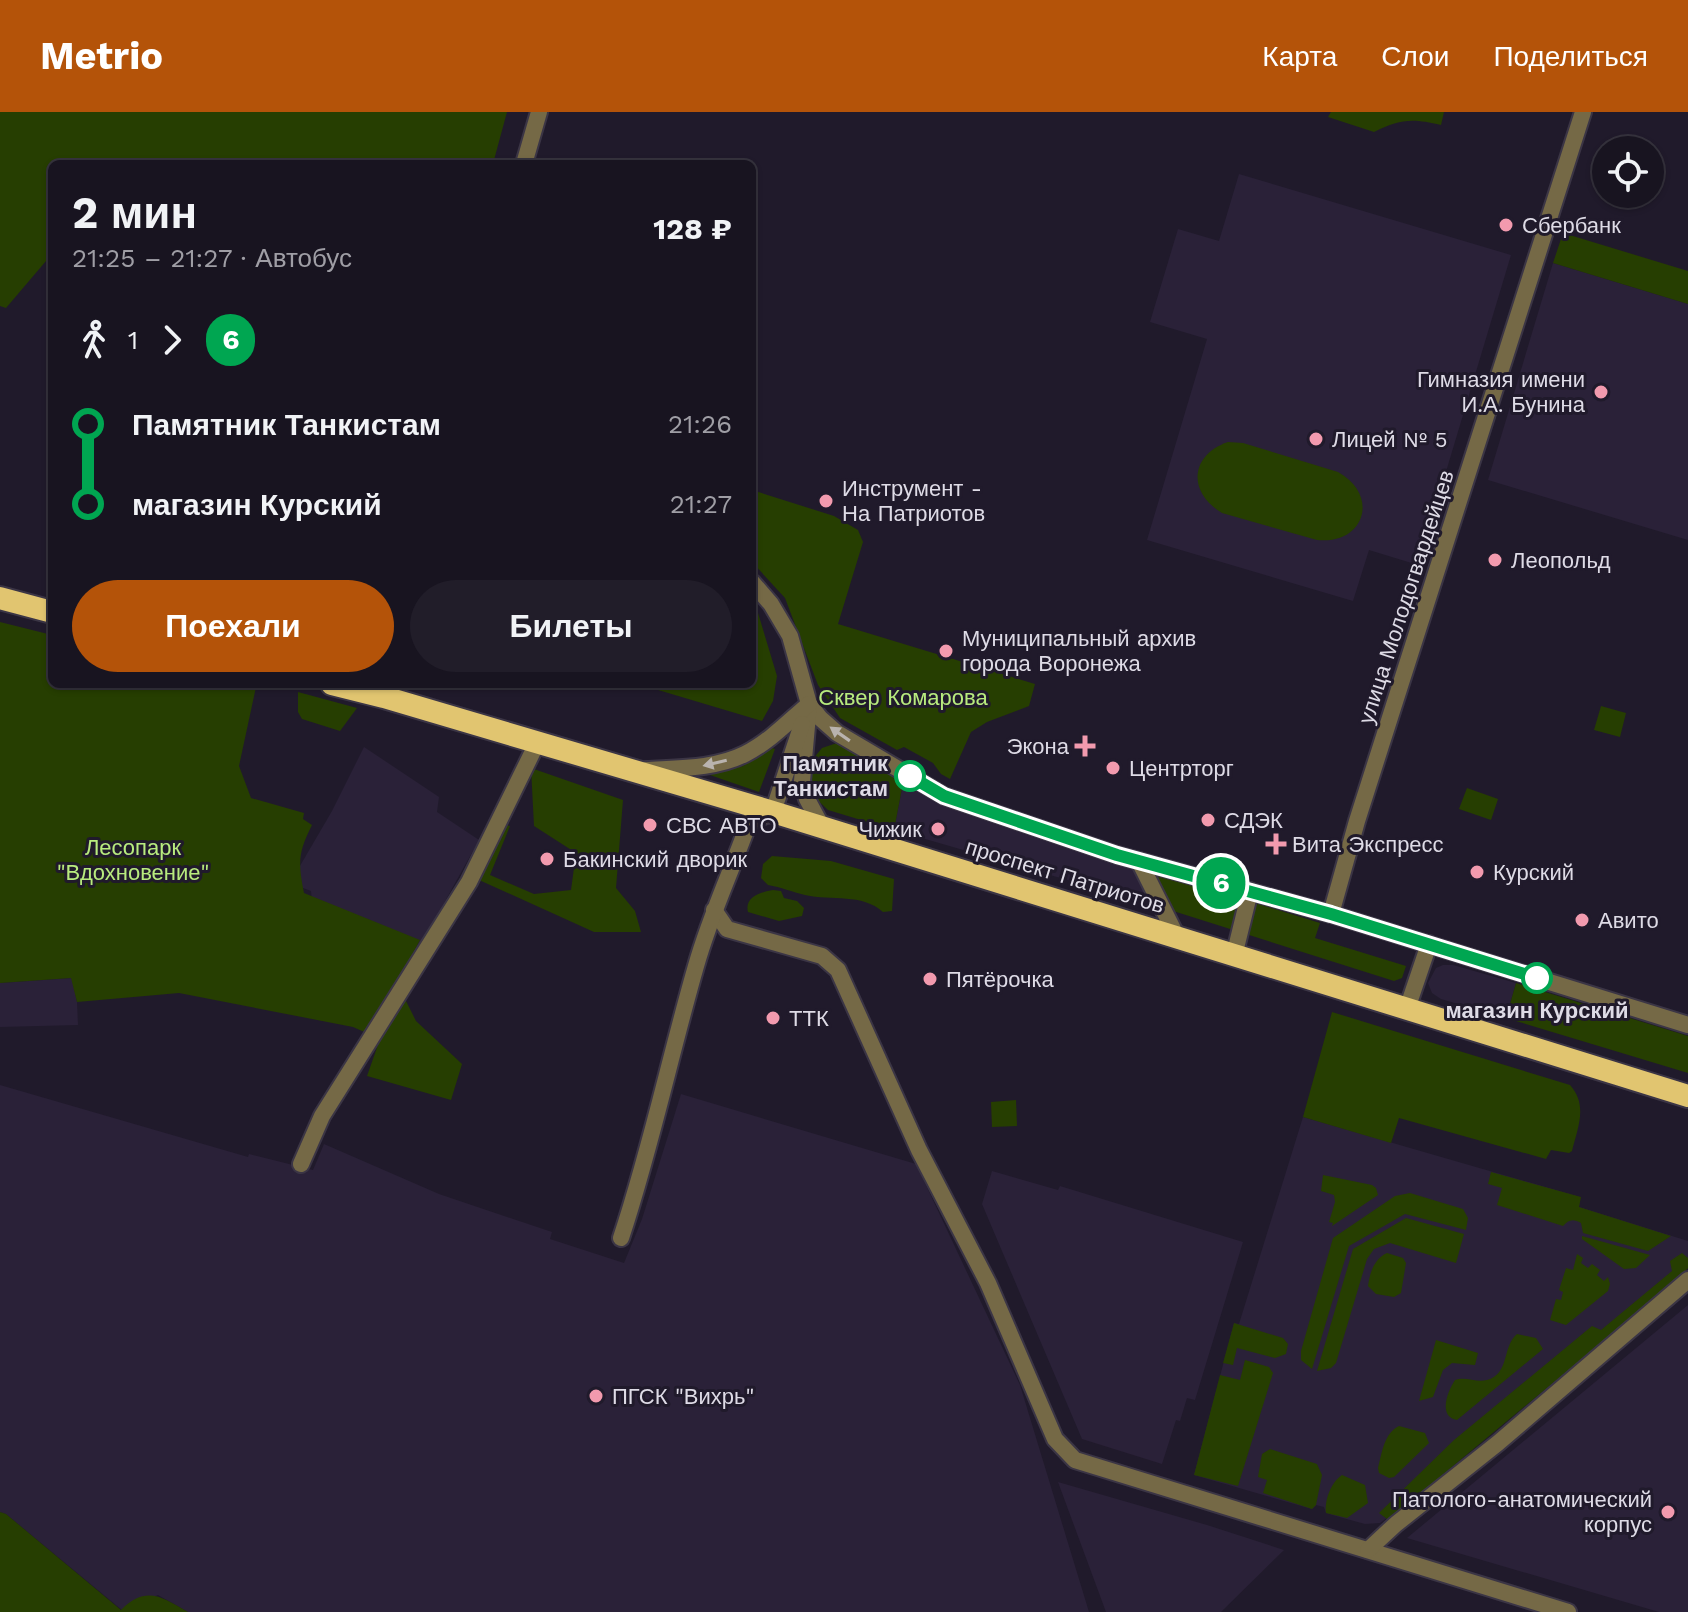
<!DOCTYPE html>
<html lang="ru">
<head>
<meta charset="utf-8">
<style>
	body { margin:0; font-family:"Work Sans",sans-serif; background:#211d29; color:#f1f3f6; height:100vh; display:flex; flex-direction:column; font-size:30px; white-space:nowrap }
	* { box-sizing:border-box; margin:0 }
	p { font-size:26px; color:#9f9ea5 }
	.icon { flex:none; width:44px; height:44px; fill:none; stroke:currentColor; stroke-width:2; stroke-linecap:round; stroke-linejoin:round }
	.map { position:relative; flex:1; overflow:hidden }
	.sheet { position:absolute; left:48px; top:48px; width:708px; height:528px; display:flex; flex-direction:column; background:#181420; border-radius:12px; box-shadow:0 2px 6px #0004,0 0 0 2px #36333e }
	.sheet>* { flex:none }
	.badge { padding:0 16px; border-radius:26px; font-size:28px; line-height:52px }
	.buttons { position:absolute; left:1592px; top:24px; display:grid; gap:16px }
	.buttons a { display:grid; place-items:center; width:72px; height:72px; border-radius:50%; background:#181420; box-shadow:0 2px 6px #0004,0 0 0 2px #36333e; font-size:40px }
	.map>.badge { position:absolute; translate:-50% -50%; box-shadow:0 0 0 4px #fff }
	.legs { display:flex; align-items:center; gap:12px; height:88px; padding:0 24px; font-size:26px }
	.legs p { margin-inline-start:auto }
	.summary { display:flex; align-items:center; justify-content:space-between; height:136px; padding:0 24px }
	h1 { font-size:44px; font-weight:700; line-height:60px }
	.primary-button { display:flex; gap:16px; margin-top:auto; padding:16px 24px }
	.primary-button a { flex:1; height:92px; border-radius:48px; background:#b45309; color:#fff; font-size:32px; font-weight:700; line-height:92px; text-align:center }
	.primary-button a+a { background:#211d29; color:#f1f3f6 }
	ul { padding:0 24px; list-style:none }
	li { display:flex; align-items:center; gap:28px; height:80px; font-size:30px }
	li i { display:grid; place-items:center; width:12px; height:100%; margin:0 10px; background:currentColor }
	li i::after { content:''; width:20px; height:20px; margin:-10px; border:6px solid; border-radius:50%; background:#181420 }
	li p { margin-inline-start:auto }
	li:first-child i { background:linear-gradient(#0000 50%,currentColor 0) }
	li:last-child i { background:linear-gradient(currentColor 50%,#0000 0) }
	header { display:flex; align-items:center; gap:48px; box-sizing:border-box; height:112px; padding:0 40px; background:#b45309; color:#fff }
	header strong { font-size:38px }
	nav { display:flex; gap:44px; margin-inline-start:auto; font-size:28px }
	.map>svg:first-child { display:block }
	.built { fill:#2a2138 }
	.green { fill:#263e01 }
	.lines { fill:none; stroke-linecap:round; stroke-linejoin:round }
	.minor-casing { stroke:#3b3545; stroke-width:20 }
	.tertiary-casing { stroke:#3b3545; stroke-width:20 }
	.trunk-casing { stroke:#3b3545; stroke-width:26 }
	.minor { stroke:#756946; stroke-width:16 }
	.tertiary { stroke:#756946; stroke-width:16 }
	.trunk { stroke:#e1c570; stroke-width:22 }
	.oneway { fill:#b9b3ae }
	.line-1-casing { stroke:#fff; stroke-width:18 }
	.line-1 { stroke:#00a651; stroke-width:12 }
	.poi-dot { fill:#f29aae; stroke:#201a2b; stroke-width:3 }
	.stop-1-dot { fill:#fff; stroke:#00a651; stroke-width:4 }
	.labels { text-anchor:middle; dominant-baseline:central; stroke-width:6; stroke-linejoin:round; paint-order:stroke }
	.poi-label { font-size:22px; fill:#dedbe6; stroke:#201a2b; text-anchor:start }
	.street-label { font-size:22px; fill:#dedbe6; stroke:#201a2b }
	.park-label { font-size:22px; fill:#b8eb7e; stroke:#201a2b }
	.stop-label { font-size:22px; font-weight:bold; fill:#dedbe6; stroke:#201a2b; text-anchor:end }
</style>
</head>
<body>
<header>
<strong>Metrio</strong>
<nav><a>Карта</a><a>Слои</a><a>Поделиться</a></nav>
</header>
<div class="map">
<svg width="1688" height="1500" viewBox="0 0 1688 1500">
	<rect width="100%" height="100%" fill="#201a2b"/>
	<!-- built -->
	<g class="built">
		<polygon points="1239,62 1511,143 1418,453 1369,438 1353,489 1147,428 1207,227 1150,210 1178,117 1219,129"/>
		<polygon points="1553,151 1688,192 1688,428 1488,368"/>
		<polygon points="364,635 439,685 437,700 479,728 418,838 312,790 311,779 290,771 332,699"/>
		<polygon points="903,671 935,687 1131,749 1151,792 894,718"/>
		<polygon points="1443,853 1453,853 1516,871 1506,906 1441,887 1432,881 1428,871 1436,856"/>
		<polygon points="72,866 77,890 78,913 0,915 0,871"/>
		<polygon points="0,973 248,1045 249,1042 313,1058 324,1032 439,1082 552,1120 550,1127 624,1151 642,1107 681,982 916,1052 1020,1273 1089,1500 188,1500 158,1483 122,1498 6,1402 0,1400"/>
		<polygon points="1303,1005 1580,1085 1579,1095 1688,1129 1688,1156 1417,1384 1380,1411 1365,1412 1343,1406 1326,1401 1324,1395 1316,1393 1312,1397 1194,1363 1234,1211 1239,1212"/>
		<polygon points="992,1059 1058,1078 1060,1074 1243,1130 1195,1288 1187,1286 1180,1309 1176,1308 1162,1352 1082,1327 982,1092"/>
		<polygon points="1688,1193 1688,1500 1659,1500 1407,1426"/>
		<polygon points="1058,1370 1207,1413 1284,1438 1221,1500 1106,1500"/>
	</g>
	<!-- green -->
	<g class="green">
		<polygon points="0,0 507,0 494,48 498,52 52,52 52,142 6,196 0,194"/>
		<path d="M1331 0H1444L1441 13C1412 6 1400 7 1374 20L1328 5Z"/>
		<polygon points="1563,121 1688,159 1688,192 1553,151"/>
		<path d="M1228 330 1243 331 1338 360C1380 383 1365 433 1317 428L1222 401C1187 380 1190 343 1228 330Z"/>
		<polygon points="752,378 834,404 858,418 863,430 838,512 1035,572 1029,594 987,610 971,620 950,667 941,662 933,651 904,635 897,638 840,606 818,573 785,486 752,450"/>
		<polygon points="752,481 777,564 773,589 762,609 638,572 752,572"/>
		<path d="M0 510 52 523V572H244L256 575 239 654 251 686 304 701 303 707 312 713C298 741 298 750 304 781L420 828 397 871 416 909 462 952 451 988 367 964 380 927 353 915 179 881 77 890 71 866 0 871Z"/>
		<polygon points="298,580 357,596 340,619 302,607 298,600"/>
		<polygon points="1601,594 1626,601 1620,625 1594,618"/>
		<polygon points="840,630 903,671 894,718 828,698 808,679 808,653 822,636"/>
		<polygon points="772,636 775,637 759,680 707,662 743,654"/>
		<polygon points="531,656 623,688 616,776 635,799 641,820 594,820 479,768 503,712 510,714 490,763 534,782 571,778 576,741 534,714"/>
		<polygon points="1467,676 1498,687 1491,708 1459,697"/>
		<path d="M772 744 831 749 894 767 892 799 883 800C862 781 832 789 805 783 792 780 781 775 768 773L761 766 763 752Z"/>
		<polygon points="1133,753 1320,811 1315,826 1406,854 1402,866 1394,869 1151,792"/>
		<path d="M773 778 781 779 784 786 797 789 804 796 802 804 779 809 748 800C744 785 761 780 773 778Z"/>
		<polygon points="1516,871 1688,924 1688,961 1506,906"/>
		<path d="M1332 900 1570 973C1588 993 1578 1015 1572 1039L1569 1041 1551 1038 1546 1047 1399 1006 1391 1031 1303 1005Z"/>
		<polygon points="1016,988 1017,1014 992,1015 991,990"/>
		<path d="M1491 1060 1581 1085 1579 1095 1671 1124 1648 1139 1583 1121 1581 1111C1573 1106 1568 1108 1563 1114L1497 1093 1502 1076 1488 1072Z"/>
		<polygon points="1323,1063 1372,1073 1376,1076 1378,1083 1332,1114 1333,1111 1329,1110 1335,1090 1334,1083 1321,1079"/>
		<polygon points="1410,1081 1463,1097 1468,1106 1466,1118 1405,1102 1349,1134 1312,1257 1301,1248 1301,1239 1333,1126 1395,1084"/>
		<polygon points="1406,1106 1464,1122 1456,1151 1390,1131 1374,1137 1367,1147 1336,1251 1331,1256 1317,1259 1353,1137"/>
		<polygon points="1582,1124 1650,1143 1636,1156 1624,1157 1582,1127"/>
		<path d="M1387 1141 1403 1146 1406 1151 1401 1181 1394 1185 1376 1182 1368 1174C1370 1160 1374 1147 1387 1141Z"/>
		<polygon points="1682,1141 1688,1146 1688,1156 1673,1171 1417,1384 1387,1407 1379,1401 1454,1328 1592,1214 1601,1218 1672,1159 1670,1149"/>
		<polygon points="1577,1142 1583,1146 1581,1151 1588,1156 1592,1152 1600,1158 1597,1163 1604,1169 1608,1165 1610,1172 1608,1179 1566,1213 1550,1208 1556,1187 1561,1188 1563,1180 1559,1178 1566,1156 1573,1158"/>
		<polygon points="1234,1211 1283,1226 1288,1232 1286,1242 1275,1246 1237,1236 1233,1253 1223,1251"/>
		<path d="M1517 1222 1536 1226 1543 1237 1457 1308C1438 1305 1447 1280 1455 1268 1466 1264 1476 1271 1487 1268 1510 1262 1502 1234 1517 1222Z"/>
		<polygon points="1436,1228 1478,1241 1475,1253 1452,1251 1443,1258 1433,1285 1419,1289"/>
		<polygon points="1245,1248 1269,1255 1273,1261 1238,1374 1194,1363 1220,1263 1240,1268"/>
		<path d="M1399 1314 1425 1321 1429 1331 1394 1365 1389 1366 1379 1361 1378 1356C1382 1341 1384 1321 1399 1314Z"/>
		<polygon points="1270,1337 1317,1352 1322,1363 1316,1393 1312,1397 1263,1381 1267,1368 1258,1365 1262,1342"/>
		<path d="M1342 1363 1365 1373 1368 1391 1347 1406 1326 1401C1324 1389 1331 1370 1342 1363Z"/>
		<path d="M0 1400 6 1402 121 1498C146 1473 162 1485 188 1500H0Z"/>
	</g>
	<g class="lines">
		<!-- minor casing -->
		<g class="minor-casing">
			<g id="minor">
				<polyline points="1139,749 1178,827"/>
				<polyline points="714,798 727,817 822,844 838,858 919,1038 988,1171 1055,1327 1075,1348 1568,1500"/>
				<polyline points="1331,802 1357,709 1583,0"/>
				<polyline points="1234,844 1250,779"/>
				<polyline points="1407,897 1429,832"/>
				<polyline points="301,1052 322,1004 469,770 537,631"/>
				<path d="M621 1126C651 1036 670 944 696 854 710 804 732 758 749 710L773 700"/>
				<polyline points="1368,1438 1396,1412 1498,1331 1688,1168"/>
			</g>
		</g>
		<!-- tertiary casing -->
		<g class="tertiary-casing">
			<g id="tertiary">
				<polyline points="524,52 539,0"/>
				<polyline points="752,470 771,492 790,524 809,592 820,606 837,621 944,684 1117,743 1331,802 1688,913"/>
				<polyline points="809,592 802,669 807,687 822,715"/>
				<path d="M646 658C678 656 715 657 745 642 769 630 789 609 809 592"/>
				<polyline points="773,700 802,612"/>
			</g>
		</g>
		<!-- trunk casing -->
		<g class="trunk-casing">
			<g id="trunk">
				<polyline points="0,486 52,500"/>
				<polyline points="332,572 384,585 773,700 1688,984"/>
			</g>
		</g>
		<!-- minor -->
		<use href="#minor" class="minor"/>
		<!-- tertiary -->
		<use href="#tertiary" class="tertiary"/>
		<!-- trunk -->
		<use href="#trunk" class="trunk"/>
	</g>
	<!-- one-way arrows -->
	<defs><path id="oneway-solid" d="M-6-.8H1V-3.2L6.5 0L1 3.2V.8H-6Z" transform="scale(2)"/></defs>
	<g class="oneway">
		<use href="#oneway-solid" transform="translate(840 622) rotate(-145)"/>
		<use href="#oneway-solid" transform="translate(715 651) rotate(167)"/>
	</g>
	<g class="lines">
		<!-- line-1 casing -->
		<g class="line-1-casing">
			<polyline id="line-1" points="910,664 944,684 1117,743 1331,802 1537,866"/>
		</g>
		<!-- line-1 -->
		<use href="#line-1" class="line-1"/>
	</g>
	<!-- markers -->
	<g class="poi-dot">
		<circle cx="1506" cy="113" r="8"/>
		<circle cx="1601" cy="280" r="8"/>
		<circle cx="1316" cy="327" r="8"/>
		<circle cx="826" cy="389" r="8"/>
		<circle cx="1495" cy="448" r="8"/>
		<circle cx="946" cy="539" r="8"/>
		<path d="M1081 622h8v8h8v8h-8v8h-8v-8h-8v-8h8z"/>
		<circle cx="1113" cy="656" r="8"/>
		<circle cx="1208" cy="708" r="8"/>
		<circle cx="650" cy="713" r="8"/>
		<circle cx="938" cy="717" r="8"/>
		<path d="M1272 720h8v8h8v8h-8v8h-8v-8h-8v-8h8z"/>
		<circle cx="547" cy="747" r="8"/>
		<circle cx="1477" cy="760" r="8"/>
		<circle cx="1582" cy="808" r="8"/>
		<circle cx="930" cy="867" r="8"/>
		<circle cx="773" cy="906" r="8"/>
		<circle cx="596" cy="1284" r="8"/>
		<circle cx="1668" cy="1400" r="8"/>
	</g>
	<g class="stop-1-dot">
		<circle cx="910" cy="664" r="14"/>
		<circle cx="1537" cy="866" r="14"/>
	</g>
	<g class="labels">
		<!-- poi labels -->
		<g class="poi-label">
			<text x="1522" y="113">Сбербанк</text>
			<text x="1585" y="267" text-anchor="end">Гимназия имени<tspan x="1585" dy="25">И.А. Бунина</tspan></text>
			<text x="1332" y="327">Лицей № 5</text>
			<text x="842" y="376">Инструмент -<tspan x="842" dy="25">На Патриотов</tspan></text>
			<text x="1511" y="448">Леопольд</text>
			<text x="962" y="526">Муниципальный архив<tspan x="962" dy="25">города Воронежа</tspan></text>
			<text x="1069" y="634" text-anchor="end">Экона</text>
			<text x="1129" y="656">Центрторг</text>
			<text x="1224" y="708">СДЭК</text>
			<text x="666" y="713">СВС АВТО</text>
			<text x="922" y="717" text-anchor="end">Чижик</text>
			<text x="1292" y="732">Вита Экспресс</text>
			<text x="563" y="747">Бакинский дворик</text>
			<text x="1493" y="760">Курский</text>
			<text x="1598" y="808">Авито</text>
			<text x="946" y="867">Пятёрочка</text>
			<text x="789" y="906">ТТК</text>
			<text x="612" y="1284">ПГСК "Вихрь"</text>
			<text x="1652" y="1387" text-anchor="end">Патолого-анатомический<tspan x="1652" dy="25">корпус</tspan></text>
		</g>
		<!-- street labels -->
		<g class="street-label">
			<text transform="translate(1406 485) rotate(-72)">улица Молодогвардейцев</text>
			<text transform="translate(1065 764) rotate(17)">проспект Патриотов</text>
		</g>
		<!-- park labels -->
		<g class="park-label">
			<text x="903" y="585">Сквер Комарова</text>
			<text x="133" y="735">Лесопарк<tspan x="133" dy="25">"Вдохновение"</tspan></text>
		</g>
		<!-- stop labels -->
		<g class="stop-label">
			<text x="888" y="651">Памятник<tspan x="888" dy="25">Танкистам</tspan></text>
			<text x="1537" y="898" text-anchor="middle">магазин Курский</text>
		</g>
	</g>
</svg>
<div class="buttons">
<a><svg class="icon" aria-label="locate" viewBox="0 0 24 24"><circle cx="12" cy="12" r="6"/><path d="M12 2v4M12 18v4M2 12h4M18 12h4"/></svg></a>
</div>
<b class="badge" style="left:1221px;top:771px;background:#00a651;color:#fff">6</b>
<section class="sheet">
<div class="summary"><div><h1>2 мин</h1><p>21:25 – 21:27 · Автобус</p></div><b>128 ₽</b></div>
<div class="legs"><svg class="icon" aria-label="walk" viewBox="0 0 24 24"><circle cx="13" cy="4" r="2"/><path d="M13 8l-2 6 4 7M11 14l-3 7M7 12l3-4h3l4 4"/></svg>1<svg class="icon" aria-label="forward" viewBox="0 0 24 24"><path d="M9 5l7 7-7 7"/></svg><b class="badge" style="background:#00a651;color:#fff">6</b></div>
<ul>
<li><i style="color:#00a651"></i><b>Памятник Танкистам</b><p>21:26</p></li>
<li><i style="color:#00a651"></i><b>магазин Курский</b><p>21:27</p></li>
</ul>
<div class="primary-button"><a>Поехали</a><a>Билеты</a></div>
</section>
</div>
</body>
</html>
